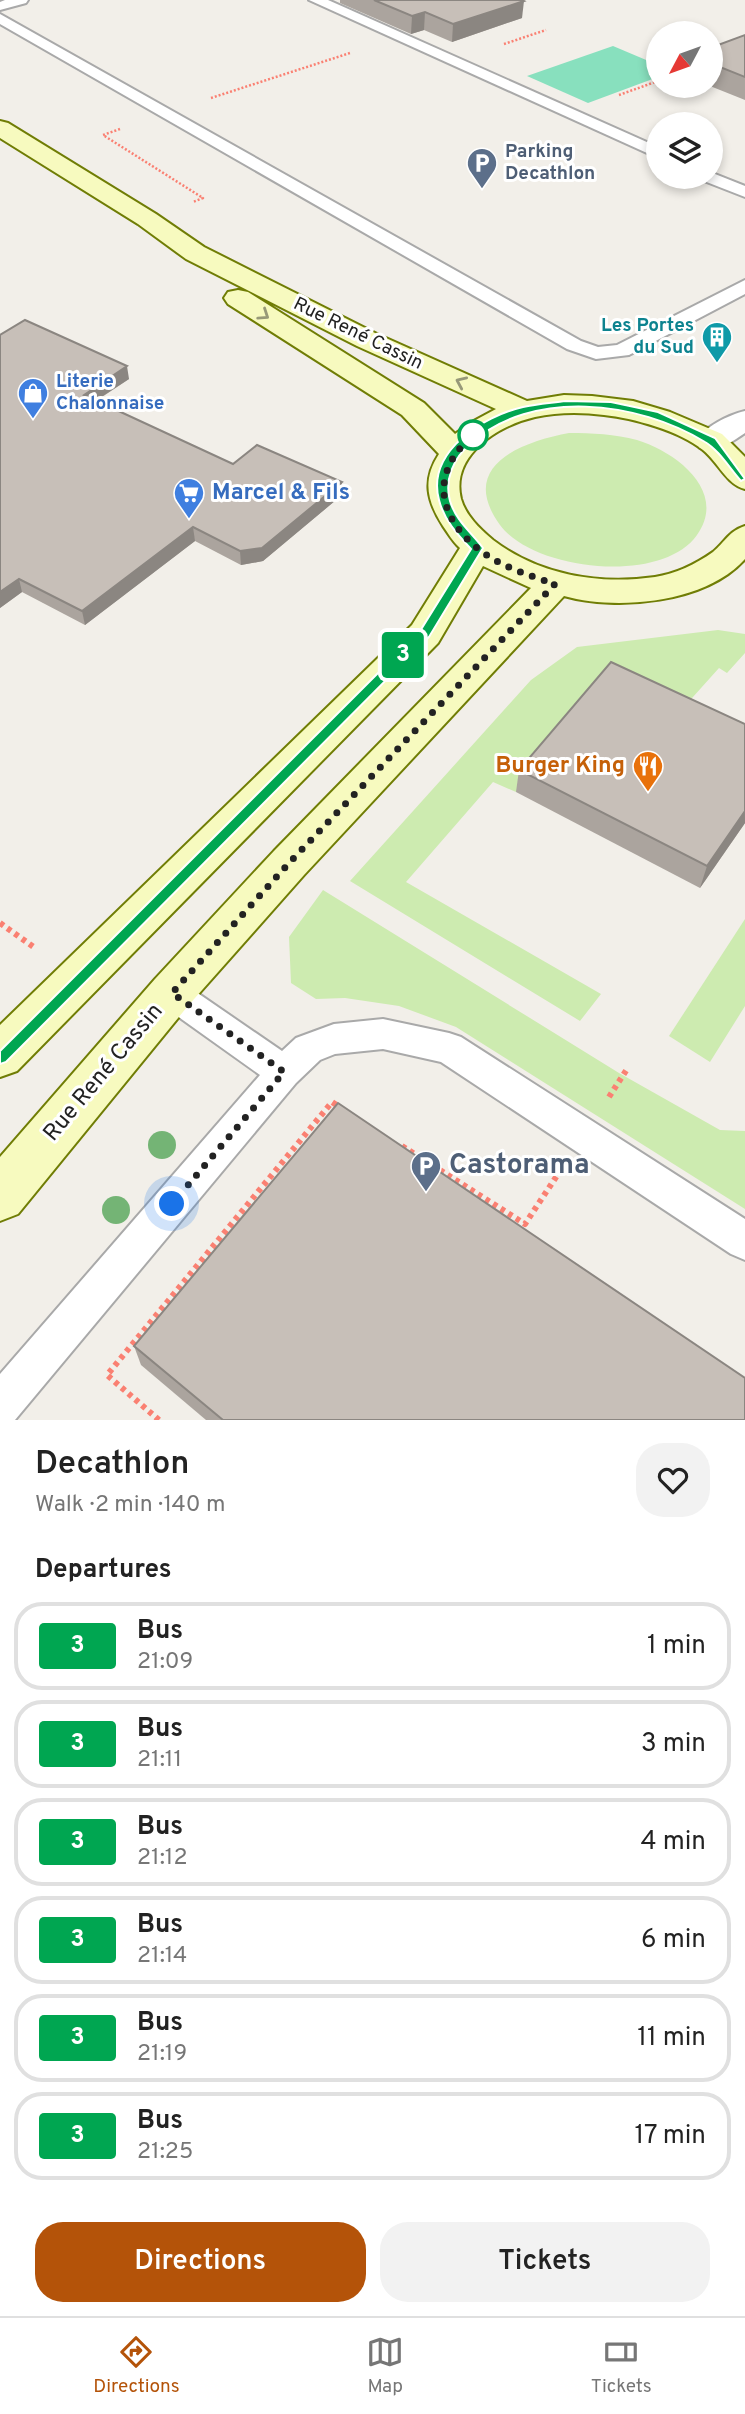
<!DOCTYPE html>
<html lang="en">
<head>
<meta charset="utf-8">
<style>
	body { margin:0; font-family:Overpass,sans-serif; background:#f2f2f2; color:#222; height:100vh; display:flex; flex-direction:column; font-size:26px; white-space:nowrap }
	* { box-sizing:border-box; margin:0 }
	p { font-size:23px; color:#767676 }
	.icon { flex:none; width:38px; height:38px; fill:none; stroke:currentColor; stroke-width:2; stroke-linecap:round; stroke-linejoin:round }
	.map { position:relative; height:1420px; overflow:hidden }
	.panel { display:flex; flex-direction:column; background:#fff; flex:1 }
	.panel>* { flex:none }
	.badge { padding:0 14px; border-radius:5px; font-size:24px; line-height:46px }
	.needle { width:46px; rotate:229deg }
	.controls { position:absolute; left:646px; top:21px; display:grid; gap:14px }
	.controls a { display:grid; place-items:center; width:77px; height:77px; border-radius:50%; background:#fff; box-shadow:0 4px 10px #0003; font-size:35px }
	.you { position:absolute; width:35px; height:35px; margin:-18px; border:5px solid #fff; border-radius:50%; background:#1a73e8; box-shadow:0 0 0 10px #1a73e833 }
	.map>.badge { position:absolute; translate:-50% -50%; box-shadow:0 0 0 4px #fff }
	h2 { padding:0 35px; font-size:26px; line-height:63px }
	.round { display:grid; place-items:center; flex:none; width:74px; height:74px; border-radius:28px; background:#f2f2f2 }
	.summary { display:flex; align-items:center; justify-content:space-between; height:119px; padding:0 35px }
	h1 { font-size:33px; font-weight:600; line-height:52px }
	.primary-button { display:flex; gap:14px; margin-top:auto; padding:14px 35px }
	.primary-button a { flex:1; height:80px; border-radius:28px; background:#b45309; color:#fff; font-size:28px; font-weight:600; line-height:80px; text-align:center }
	.primary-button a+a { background:#f2f2f2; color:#222 }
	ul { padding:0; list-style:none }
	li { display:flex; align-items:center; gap:21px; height:88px; margin:0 14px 10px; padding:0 21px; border:4px solid #e0e0e0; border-radius:28px }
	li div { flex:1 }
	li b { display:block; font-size:26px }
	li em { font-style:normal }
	li .badge { min-width:77px; font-weight:700; text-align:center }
	.dock { display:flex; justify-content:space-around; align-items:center; height:98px; border-top:2px solid #e0e0e0; background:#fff; font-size:19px; color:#767676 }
	.dock a { display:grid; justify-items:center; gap:4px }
	.dock .current { color:#b45309 }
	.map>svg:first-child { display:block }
	.grass { fill:#cdebb0 }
	.pitch { fill:#88e0be }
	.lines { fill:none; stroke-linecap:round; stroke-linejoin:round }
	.service-casing { stroke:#a9a9a9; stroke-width:4 }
	.minor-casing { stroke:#a9a9a9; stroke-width:4 }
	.secondary-casing { stroke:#707d05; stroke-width:4 }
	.path-far1 { stroke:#fa8072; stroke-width:2.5; stroke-dasharray:2 2; stroke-linecap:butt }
	.path { stroke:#fa8072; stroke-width:6; stroke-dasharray:4.5 4.5; stroke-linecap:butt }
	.service { fill:#fff; fill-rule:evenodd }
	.minor { fill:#fff; fill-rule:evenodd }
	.secondary { fill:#f7fabf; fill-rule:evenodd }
	.tree { fill:#74b475 }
	.wall { fill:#aba49e }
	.shaded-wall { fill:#8b8681 }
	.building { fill:#c7bfb8; stroke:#8b8681; stroke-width:2 }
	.oneway { stroke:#979978 }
	.line { fill:#00a651; stroke:#fff; stroke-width:2 }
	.walk { stroke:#222; stroke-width:7; stroke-dasharray:0 12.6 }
	.stop-dot { fill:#fff; stroke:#00a651; stroke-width:3.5 }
	.labels { text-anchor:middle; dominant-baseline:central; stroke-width:6; stroke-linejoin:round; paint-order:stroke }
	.far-service-label { font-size:19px; font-weight:bold; fill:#4e5e75; stroke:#fff; text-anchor:start }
	.far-culture-label { font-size:19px; font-weight:bold; fill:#0d838f; stroke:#fff; text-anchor:end }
	.far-street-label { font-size:19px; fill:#222; stroke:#fff }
	.far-shop-label { font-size:19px; font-weight:bold; fill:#366cbe; stroke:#fff; text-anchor:start }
	.shop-label { font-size:23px; font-weight:bold; fill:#366cbe; stroke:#fff; text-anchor:start }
	.food-label { font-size:23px; font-weight:bold; fill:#c56008; stroke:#fff; text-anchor:end }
	.street-label { font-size:23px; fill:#222; stroke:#fff }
	.near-service-label { font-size:28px; font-weight:bold; fill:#4e5e75; stroke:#fff; text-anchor:start }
</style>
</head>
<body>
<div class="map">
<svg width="745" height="1420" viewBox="0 0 745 1420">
	<rect width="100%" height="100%" fill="#f2efe9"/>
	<!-- grass -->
	<g class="grass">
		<path d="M569 433C592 433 615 434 637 440 676 452 728 491 697 535 662 585 534 571 500 525 457 466 521 442 569 433Z"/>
		<polygon points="718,630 745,634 745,653 727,673 719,668 675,717 607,685 516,792 493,782 406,882 601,994 580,1021 350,881 531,680 577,647"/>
		<polygon points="323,890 619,1073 720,1130 745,1131 745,1209 456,1027 399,1006 345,998 316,999 291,983 289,937"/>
		<polygon points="745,919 745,1006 710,1062 669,1036"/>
	</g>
	<!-- pitch -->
	<polygon class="pitch" points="613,46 658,65 658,77 588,103 527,76"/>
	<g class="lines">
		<!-- service casing -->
		<g class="service-casing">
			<g id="service">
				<polygon points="5,0 28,0 26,3 0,10 0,2"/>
				<polygon points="309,0 328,0 658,147 658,158"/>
				<polygon points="0,14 581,341 598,347 617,345 745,280 745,294 629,355 596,359 567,349 0,24"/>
				<polygon points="710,172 745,186 745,197 704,181 701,177 710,177"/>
				<polygon points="171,979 183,983 282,1051 296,1038 334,1024 383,1019 449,1033 461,1037 745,1219 745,1260 731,1254 441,1062 383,1049 335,1054 320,1060 296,1083 15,1420 0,1420 0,1374 260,1075 159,1003 154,993 159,983"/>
			</g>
		</g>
		<!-- minor casing -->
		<g class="minor-casing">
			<path id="minor" d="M745 411V433C730 443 719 452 700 448L695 441C705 427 728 415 745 411Z"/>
		</g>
		<!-- secondary casing -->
		<g class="secondary-casing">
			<path id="secondary" d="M0 121 8 123 156 214 204 247 377 334 527 401 564 395 592 396 633 401 670 412 722 434 745 457V489C726 484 719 463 703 450 680 431 633 418 604 415 581 412 558 412 535 417 499 425 450 455 461 499 466 516 480 529 493 540 539 575 598 585 655 577 675 574 696 564 713 552 725 542 729 531 745 526V559C706 603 617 611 564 596L304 875 187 1007 18 1214 0 1221V1157L155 979 274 851 531 588 483 566 438 643 17 1071 0 1077V1025L412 625 460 548C453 542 448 533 443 526 427 501 422 480 439 454L402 415 228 304 224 298 228 292 238 290 248 292 424 403 455 434 470 423 496 409 357 346 186 259 138 224 0 138Z"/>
		</g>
		<!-- path-far1 -->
		<g class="path-far1">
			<polyline points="504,44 546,30"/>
			<polyline points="619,95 658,81"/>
			<polyline points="211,98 350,53"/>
			<polyline points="120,129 103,135 203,198 193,202"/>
		</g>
		<!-- path -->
		<g class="path">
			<polyline points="0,923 35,948"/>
			<polyline points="609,1097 627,1069"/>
			<polyline points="402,1146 525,1224 558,1174"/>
			<polyline points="159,1420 107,1375 332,1102 341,1108"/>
		</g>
		<!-- service -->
		<use href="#service" class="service"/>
		<!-- minor -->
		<use href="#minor" class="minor"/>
		<!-- secondary -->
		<use href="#secondary" class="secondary"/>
	</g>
	<!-- trees -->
	<g class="tree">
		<circle cx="162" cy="1145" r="14"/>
		<circle cx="116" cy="1210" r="14"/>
	</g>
	<!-- wall -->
	<g class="wall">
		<polygon points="340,0 522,0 522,18 452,42 424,30 411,34 340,3"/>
		<polygon points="745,35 745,100 710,86 710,48"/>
		<polygon points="0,335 129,379 96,401 233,464 342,482 342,495 263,561 241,565 195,541 85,625 22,592 0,608"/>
		<polygon points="519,770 745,823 700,888 516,792"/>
		<polygon points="134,1346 745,1420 206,1420 141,1365"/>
	</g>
	<!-- shaded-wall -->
	<g class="shaded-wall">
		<polygon points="524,1 522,18 452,42 453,24"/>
		<polygon points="425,12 424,30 411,34 412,16"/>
		<polygon points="127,366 129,379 86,407 84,395"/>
		<polygon points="342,482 342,495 263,561 241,565 240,551"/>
		<polygon points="193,527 195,541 85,625 82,611"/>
		<polygon points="19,579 22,592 0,608 0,592"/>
		<polygon points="745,811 745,823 700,888 707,866"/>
	</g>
	<!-- building -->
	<g class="building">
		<polygon points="374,0 522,0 524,1 453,24 425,12 412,16"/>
		<polygon points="745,35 745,77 710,63 710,48"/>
		<polygon points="25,320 127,366 84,395 233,464 257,445 342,482 262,548 240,551 193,527 82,611 19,579 0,592 0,335"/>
		<polygon points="611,662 745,724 745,811 707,866 519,770"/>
		<polygon points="338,1103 745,1378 745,1420 223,1420 134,1346"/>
	</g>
	<!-- one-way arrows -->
	<defs><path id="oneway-chevron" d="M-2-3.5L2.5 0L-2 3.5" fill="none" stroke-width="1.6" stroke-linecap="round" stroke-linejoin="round" transform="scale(1.75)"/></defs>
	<g class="oneway">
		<use href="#oneway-chevron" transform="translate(264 315) rotate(34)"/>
		<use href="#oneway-chevron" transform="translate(461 382) rotate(-156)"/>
	</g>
	<!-- line -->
	<path class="line" d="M566 401 611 402 658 412 715 438 745 479 741 481C730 469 719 450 705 442 638 401 532 388 470 444 454 458 444 479 450 501 456 521 471 532 483 548L429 637 6 1062 0 1064V1051L420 631 471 549C457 534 444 520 439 500 426 452 483 416 523 407 537 404 552 403 566 401Z"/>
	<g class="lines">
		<!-- walk -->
		<path class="walk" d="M172 1204 284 1072 172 993 289 863 555 584C528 575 499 566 477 548 435 513 432 471 473 435"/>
	</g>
	<!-- icons -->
	<defs>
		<g id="parking-pin" transform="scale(1.575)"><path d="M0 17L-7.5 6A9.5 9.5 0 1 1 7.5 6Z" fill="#5c6f8a" stroke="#fff"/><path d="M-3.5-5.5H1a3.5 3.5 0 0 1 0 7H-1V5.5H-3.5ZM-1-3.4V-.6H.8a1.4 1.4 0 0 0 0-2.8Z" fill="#fff"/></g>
		<g id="building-pin" transform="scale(1.575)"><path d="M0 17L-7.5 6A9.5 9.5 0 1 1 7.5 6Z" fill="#0f9aa8" stroke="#fff"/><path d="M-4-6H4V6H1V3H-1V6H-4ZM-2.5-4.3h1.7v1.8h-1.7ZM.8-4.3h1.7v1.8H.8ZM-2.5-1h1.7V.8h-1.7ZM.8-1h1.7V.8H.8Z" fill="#fff"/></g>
		<g id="shop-pin" transform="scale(1.575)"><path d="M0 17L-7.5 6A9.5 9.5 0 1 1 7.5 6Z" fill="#3f7fe0" stroke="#fff"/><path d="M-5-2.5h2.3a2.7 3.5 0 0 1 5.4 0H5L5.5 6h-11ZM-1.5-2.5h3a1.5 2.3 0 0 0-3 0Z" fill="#fff"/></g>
		<g id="supermarket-pin" transform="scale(1.575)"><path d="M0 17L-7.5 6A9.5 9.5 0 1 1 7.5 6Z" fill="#3f7fe0" stroke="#fff"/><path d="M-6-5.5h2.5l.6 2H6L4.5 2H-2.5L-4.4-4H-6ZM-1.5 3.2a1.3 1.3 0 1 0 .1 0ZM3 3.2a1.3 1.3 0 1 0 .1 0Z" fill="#fff"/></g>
		<g id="restaurant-pin" transform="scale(1.575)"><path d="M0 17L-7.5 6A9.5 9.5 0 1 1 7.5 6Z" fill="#e8710a" stroke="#fff"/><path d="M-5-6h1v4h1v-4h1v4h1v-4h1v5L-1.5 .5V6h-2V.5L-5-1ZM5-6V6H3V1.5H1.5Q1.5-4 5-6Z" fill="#fff"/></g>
	</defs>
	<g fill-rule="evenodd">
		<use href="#parking-pin" x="482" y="163"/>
		<use href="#building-pin" x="717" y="337"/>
		<use href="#shop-pin" x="33" y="393"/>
		<use href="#supermarket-pin" x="189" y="493"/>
		<use href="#restaurant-pin" x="648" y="766"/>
		<use href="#parking-pin" x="426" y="1166"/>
	</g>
	<!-- markers -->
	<circle class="stop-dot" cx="473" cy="435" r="14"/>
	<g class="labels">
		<!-- far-service labels -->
		<g class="far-service-label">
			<text x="505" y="152">Parking<tspan x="505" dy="22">Decathlon</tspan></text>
		</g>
		<!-- far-culture labels -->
		<g class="far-culture-label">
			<text x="694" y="326">Les Portes<tspan x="694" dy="22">du Sud</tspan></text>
		</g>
		<!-- far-street labels -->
		<g class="far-street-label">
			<text transform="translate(358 334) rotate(26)">Rue René Cassin</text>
		</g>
		<!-- far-shop labels -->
		<g class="far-shop-label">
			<text x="56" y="382">Literie<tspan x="56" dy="22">Chalonnaise</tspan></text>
		</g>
		<!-- shop labels -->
		<g class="shop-label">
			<text x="212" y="493">Marcel &amp; Fils</text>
		</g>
		<!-- food labels -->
		<g class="food-label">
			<text x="625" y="766">Burger King</text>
		</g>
		<!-- street labels -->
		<g class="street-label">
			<text transform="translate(104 1073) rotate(-50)">Rue René Cassin</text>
		</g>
		<!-- near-service labels -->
		<g class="near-service-label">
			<text x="449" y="1166">Castorama</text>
		</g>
	</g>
</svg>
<div class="controls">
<a><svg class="needle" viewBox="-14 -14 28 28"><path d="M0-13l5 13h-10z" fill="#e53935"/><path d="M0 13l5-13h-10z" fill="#767676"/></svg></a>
<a><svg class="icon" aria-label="layers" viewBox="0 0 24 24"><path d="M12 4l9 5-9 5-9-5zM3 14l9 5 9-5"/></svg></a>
</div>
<div class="you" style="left:172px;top:1204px"></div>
<b class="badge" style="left:403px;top:655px;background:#00a651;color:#fff">3</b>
</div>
<section class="panel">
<div class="summary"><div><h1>Decathlon</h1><p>Walk · 2 min · 140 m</p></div><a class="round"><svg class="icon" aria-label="heart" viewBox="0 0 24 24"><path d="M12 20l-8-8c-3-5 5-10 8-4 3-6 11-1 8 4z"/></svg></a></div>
<h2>Departures</h2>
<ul>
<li><span class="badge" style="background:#00a651;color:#fff">3</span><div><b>Bus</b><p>21:09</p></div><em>1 min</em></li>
<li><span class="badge" style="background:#00a651;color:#fff">3</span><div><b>Bus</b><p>21:11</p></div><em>3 min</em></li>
<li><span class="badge" style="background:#00a651;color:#fff">3</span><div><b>Bus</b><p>21:12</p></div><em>4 min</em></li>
<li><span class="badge" style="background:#00a651;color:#fff">3</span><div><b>Bus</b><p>21:14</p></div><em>6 min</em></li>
<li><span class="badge" style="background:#00a651;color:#fff">3</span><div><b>Bus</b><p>21:19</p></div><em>11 min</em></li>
<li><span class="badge" style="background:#00a651;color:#fff">3</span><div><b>Bus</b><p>21:25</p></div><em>17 min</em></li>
</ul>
<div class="primary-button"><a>Directions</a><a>Tickets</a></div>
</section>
<nav class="dock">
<a class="current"><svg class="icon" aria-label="directions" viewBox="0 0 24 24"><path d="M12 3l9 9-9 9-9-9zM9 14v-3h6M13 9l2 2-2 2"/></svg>Directions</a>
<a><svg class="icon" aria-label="map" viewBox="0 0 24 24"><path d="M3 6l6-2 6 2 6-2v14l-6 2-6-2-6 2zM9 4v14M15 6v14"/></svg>Map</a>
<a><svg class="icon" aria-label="tickets" viewBox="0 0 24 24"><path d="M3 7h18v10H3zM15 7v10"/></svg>Tickets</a>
</nav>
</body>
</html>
